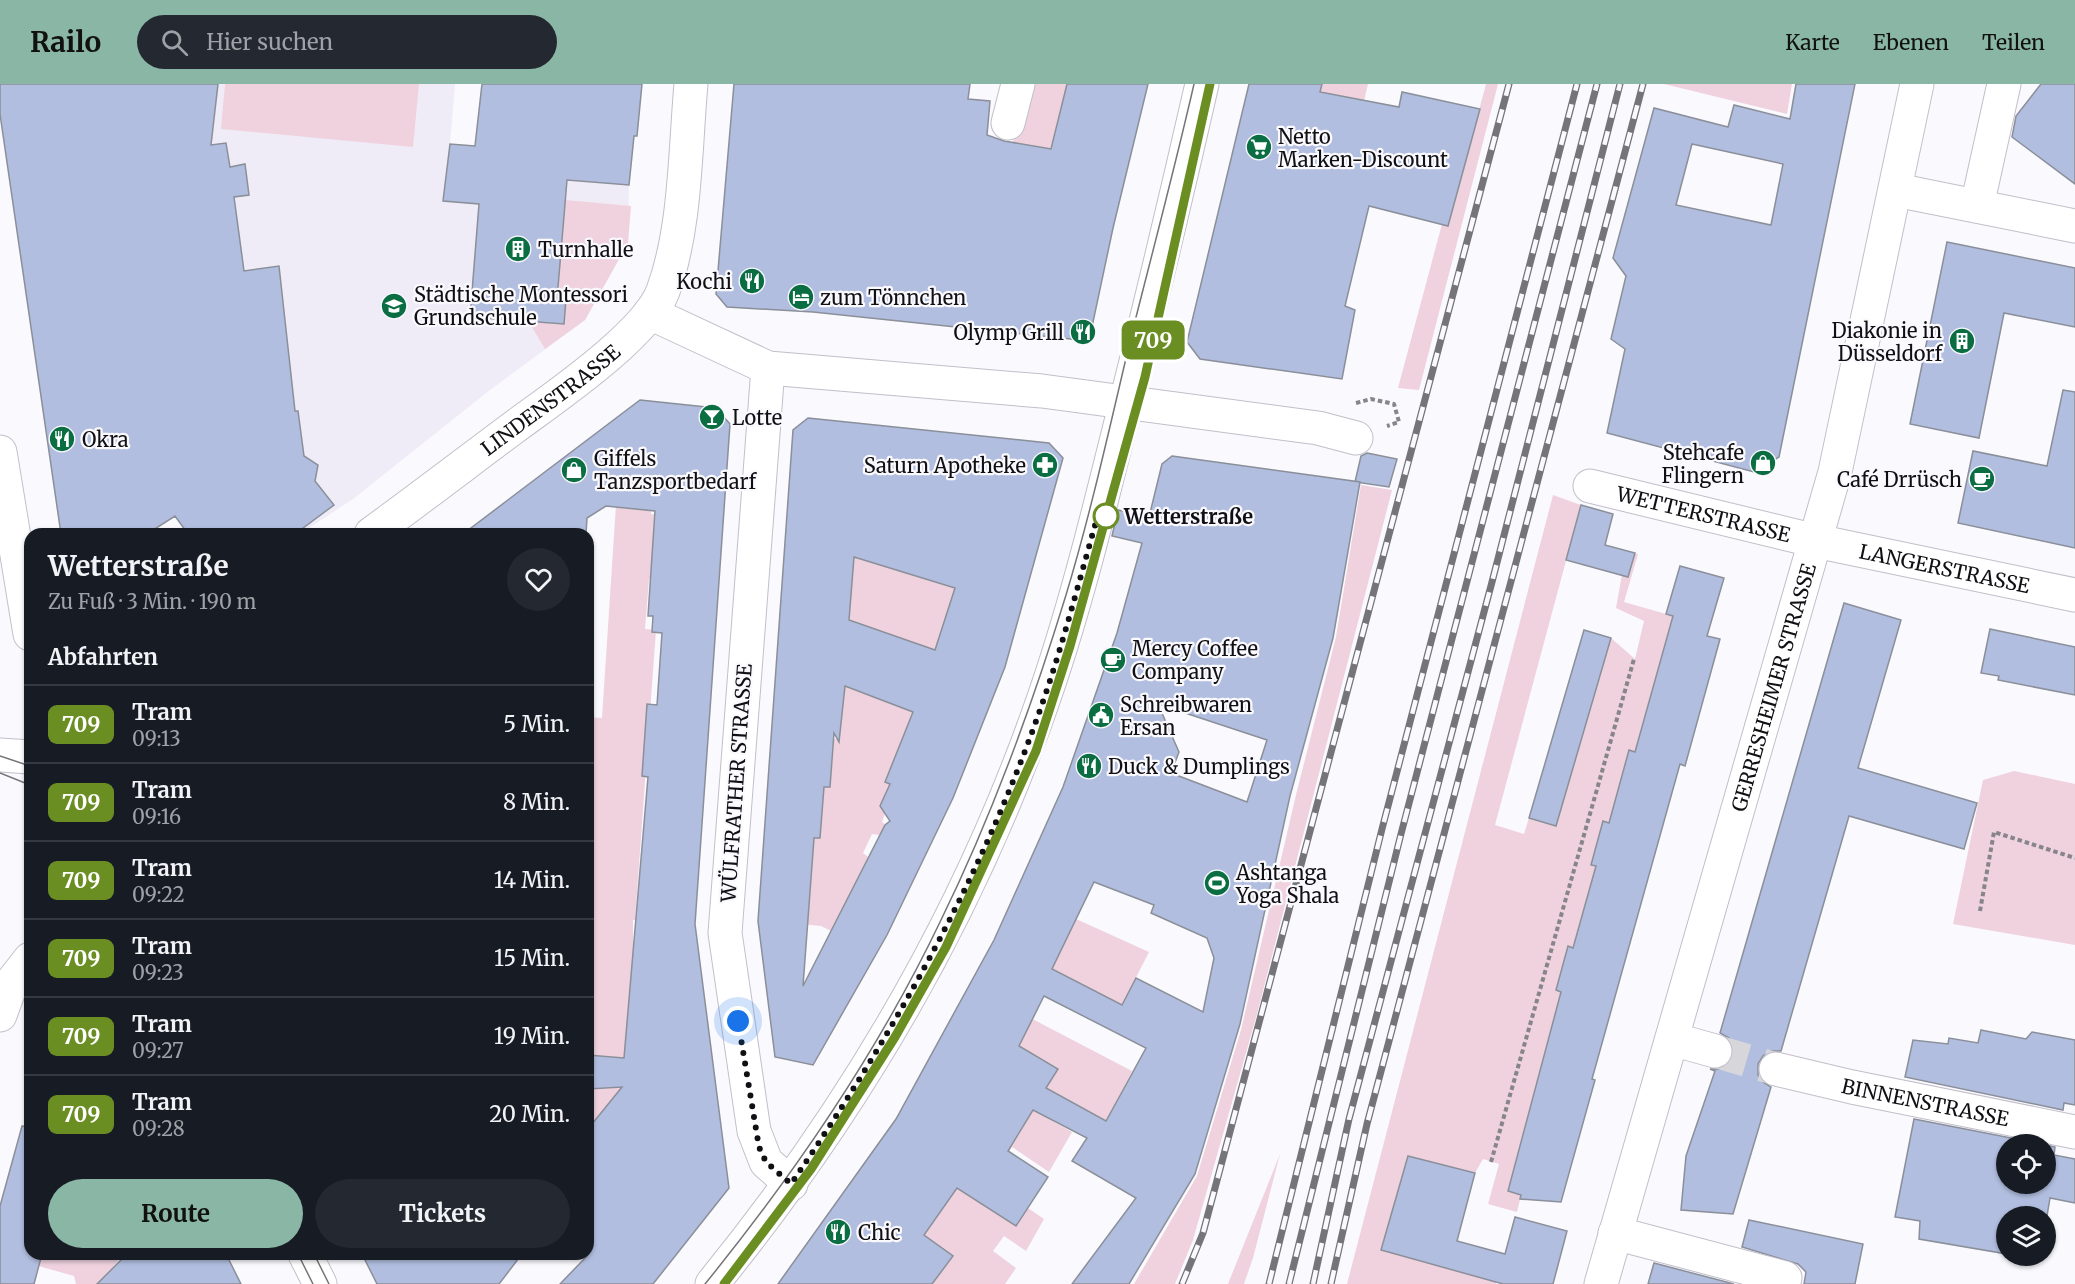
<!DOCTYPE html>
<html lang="de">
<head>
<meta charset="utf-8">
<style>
	body { margin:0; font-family:Merriweather,serif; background:#242831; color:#f1f3f6; height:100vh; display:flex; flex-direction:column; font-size:22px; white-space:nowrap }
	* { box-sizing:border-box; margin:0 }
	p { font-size:20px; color:#9ea1a6 }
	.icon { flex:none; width:33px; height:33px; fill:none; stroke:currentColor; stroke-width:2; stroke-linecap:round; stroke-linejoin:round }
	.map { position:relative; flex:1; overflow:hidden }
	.panel { position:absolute; left:24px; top:444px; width:570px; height:732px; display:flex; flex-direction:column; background:#171b24; border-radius:18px; box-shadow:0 2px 4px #0004 }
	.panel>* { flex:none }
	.badge { padding:0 12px; border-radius:9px; font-size:21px; line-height:39px }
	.buttons { position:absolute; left:1996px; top:1050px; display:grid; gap:12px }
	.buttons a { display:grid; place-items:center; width:60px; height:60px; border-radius:50%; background:#171b24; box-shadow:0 2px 4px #0004; font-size:30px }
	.you { position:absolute; width:30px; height:30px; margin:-15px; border:4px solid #fff; border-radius:50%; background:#1a73e8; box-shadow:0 0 0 9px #1a73e833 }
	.map>.badge { position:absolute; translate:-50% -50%; box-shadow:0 0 0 3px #fff }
	h2 { padding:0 24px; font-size:22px; line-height:54px }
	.round { display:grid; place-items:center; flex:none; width:63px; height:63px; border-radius:32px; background:#242831 }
	.head { display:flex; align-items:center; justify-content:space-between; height:102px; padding:0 24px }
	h1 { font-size:28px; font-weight:700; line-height:45px }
	.button { display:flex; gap:12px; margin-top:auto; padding:12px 24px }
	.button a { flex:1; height:69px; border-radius:36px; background:#8ab7a5; color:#111; font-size:24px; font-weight:700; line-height:69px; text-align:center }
	.button a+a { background:#242831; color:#f1f3f6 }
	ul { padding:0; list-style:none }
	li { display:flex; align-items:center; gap:18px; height:78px; padding:0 24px; border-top:2px solid #363941 }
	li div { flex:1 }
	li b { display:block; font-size:22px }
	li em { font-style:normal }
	li .badge { min-width:66px; font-weight:700; text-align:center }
	header { display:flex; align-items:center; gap:36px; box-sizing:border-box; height:84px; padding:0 30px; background:#8ab7a5; color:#111 }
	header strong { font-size:28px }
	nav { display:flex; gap:33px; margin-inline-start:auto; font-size:21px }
	.search { width:420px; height:54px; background:#242831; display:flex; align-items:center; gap:15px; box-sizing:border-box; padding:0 21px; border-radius:33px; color:#9ea1a6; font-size:22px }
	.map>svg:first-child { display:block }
	.built { fill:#efecf8 }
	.green { fill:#efd2de }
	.building { fill:#b1bedf; stroke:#8a8f99; stroke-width:1.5; fill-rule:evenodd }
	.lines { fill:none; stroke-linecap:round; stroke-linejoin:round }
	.minor-tunnel { stroke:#d7d6db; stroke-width:33; stroke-dasharray:33 16; stroke-linecap:butt }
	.minor-casing { stroke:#c1bfca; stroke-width:35 }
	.path { stroke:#868589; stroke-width:4; stroke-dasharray:4.5 3; stroke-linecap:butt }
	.minor { stroke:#fff; stroke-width:33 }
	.tram { stroke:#757479; stroke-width:1.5 }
	.rail-casing { stroke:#757479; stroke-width:7 }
	.rail { stroke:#faf9fe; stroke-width:4.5; stroke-dasharray:14; stroke-linecap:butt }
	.line-casing { stroke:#fff; stroke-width:14 }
	.line { stroke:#6b8e23; stroke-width:9 }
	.walk { stroke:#100f13; stroke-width:6; stroke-dasharray:0 10.8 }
	.stop-dot { fill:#fff; stroke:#6b8e23; stroke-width:3 }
	.labels { text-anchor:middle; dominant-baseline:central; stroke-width:4.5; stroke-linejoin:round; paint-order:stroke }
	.poi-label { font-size:20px; fill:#100f13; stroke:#faf9fe; text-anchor:start }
	.street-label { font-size:20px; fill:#100f13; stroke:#faf9fe }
	.stop-label { font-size:20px; font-weight:bold; fill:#100f13; stroke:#faf9fe; text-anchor:start }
</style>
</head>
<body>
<header>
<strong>Railo</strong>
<div class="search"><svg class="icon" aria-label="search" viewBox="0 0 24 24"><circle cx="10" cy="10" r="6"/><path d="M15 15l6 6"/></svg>Hier suchen</div>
<nav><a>Karte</a><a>Ebenen</a><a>Teilen</a></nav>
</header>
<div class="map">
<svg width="2075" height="1200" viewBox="0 0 2075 1200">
	<rect width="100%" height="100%" fill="#faf9fe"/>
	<!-- built -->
	<polygon class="built" points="218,0 455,0 448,85 629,101 628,159 585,236 490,306 353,415 300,450 244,450 178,45 213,48"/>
	<!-- green -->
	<g class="green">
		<polygon points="225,0 419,0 413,63 221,45"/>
		<polygon points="1027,0 1067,0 1048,75 1011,66"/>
		<polygon points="1322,0 1368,0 1364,17 1320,8"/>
		<polygon points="1486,0 1498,0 1419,306 1398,304 1442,140 1448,142"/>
		<polygon points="1664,0 1792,0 1787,30"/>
		<polygon points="565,116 631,122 628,159 585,236 545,265 529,238 564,240 566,216 557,215"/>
		<polygon points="1361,401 1392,406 1257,930 1193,1156 1175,1200 1134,1200 1197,1092 1241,946 1296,711 1336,553"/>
		<polygon points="652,405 651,430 663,431 659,496 649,495 645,545 656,546 635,836 633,836 633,890 658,1089 588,1036 588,633 602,634 616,421"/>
		<polygon points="1553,411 1581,421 1495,741 1524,750 1529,734 1556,741 1611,554 1635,575 1644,537 1616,524 1626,468 1638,470 1624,518 1673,532 1635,668 1629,666 1609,739 1603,738 1591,781 1596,782 1573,864 1568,863 1556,906 1561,908 1508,1107 1521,1111 1517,1128 1488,1120 1499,1080 1483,1075 1475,1089 1408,1072 1382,1166 1450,1185 1504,1171 1496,1200 1347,1200"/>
		<polygon points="849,449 881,481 962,506 940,568 892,551 921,631 882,738 885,740 880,751 872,750 863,769 868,773 863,783 866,785 831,847 821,842 801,840 814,754 820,754 823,703 830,703 834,655 839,655 850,530"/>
		<polygon points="2014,687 2075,700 2075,861 1953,840 1983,696"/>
		<polygon points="1076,835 1149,868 1122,921 1052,885"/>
		<polygon points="1021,929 1132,987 1106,1037 1046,1005 1058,984 1007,955"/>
		<polygon points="969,1020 1033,1026 1072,1048 1049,1088 1012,1063 1001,1080"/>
		<polygon points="1280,1070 1253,1174 1244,1200 1228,1200"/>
		<polygon points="938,1092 977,1117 990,1098 1044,1135 1026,1167 1004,1152 993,1167 1016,1184 1005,1200 932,1200 953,1172 911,1141 929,1144 940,1129"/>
		<polygon points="38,1170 123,1170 110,1187 125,1200 76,1200 74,1192 35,1181"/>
	</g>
	<!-- building -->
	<g class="building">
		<polygon points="0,0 218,0 211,61 226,59 230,83 245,80 249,111 234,113 244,187 279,182 295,327 298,327 304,372 318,381 315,397 334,421 295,450 188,450 175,432 147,450 61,450 0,30"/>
		<polygon points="482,0 642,0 637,52 634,52 629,101 567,96 557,215 566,215 564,240 470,233 479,120 443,117 450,60 475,62"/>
		<polygon points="734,0 970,0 968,15 990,17 987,51 1004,57 1051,65 1067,0 1148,0 1113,144 1089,257 813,228 727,223 716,210"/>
		<polygon points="1249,0 1322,0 1320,8 1399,23 1402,8 1480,25 1448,142 1369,122 1345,222 1355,226 1342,295 1200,275 1187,258"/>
		<path d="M1796 0H1855L1779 373 1754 388 1607 349 1625 265 1611 255 1626 192 1613 174 1654 24 1728 43 1734 21 1790 35ZM1692 60 1783 80 1771 141 1676 121Z"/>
		<polygon points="2041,0 2075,0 2075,100 2012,53 2016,32"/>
		<polygon points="1947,158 2075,184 2075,243 2004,229 1979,354 1910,340"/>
		<polygon points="2063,306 2075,308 2075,464 1958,439 1973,367 2047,382"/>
		<polygon points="640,316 716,324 730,340 695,840 729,1104 653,1200 560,1200 588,1171 588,1045 622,1003 588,1005 588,971 624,974 648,693 642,692 647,620 657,621 662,549 652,548 653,532 648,532 655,427 606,422 587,434 586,450 463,450"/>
		<path d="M808 334 1049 359 1063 374 1005 583 953 714 887 851 813 981 775 973 758 837 793 346ZM854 473 955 504 935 566 849 536ZM845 602 913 628 885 698 890 700 880 722 890 737 885 741 803 902 814 754H820L824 703H830L834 649 839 658Z"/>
		<polygon points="1367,369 1397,375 1389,403 1355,398 1361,372"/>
		<path d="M1172 372 1360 398 1333 554 1290 712 1240 940 1195 1090 1129 1200H1072L1136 1114 1072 1077 1087 1054 1033 1026 1008 1067 1048 1093 1016 1142 957 1104 924 1151 953 1172 932 1200H778L896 1035 994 856 1063 703 1117 549 1142 459 1112 452 1118 426 1149 433 1162 380ZM1158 620 1267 656 1247 718 1171 689 1179 668ZM1094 798 1154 821 1151 829 1207 854 1214 874 1203 928 1136 894 1122 921 1052 885ZM1044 912 1146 964 1106 1037 1046 1004 1058 985 1019 962Z"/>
		<polygon points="1581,421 1613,430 1605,461 1635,469 1628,493 1566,476"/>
		<polygon points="1680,482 1724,494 1707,552 1720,555 1685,682 1680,680 1592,995 1595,996 1561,1118 1520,1115 1521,1111 1508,1107 1561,908 1556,906 1568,862 1573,864 1596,782 1591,781 1603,737 1609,739 1629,666 1635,668 1673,532 1666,530"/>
		<polygon points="1844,519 1901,536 1858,684 1977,719 1964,765 1849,732 1781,967 1770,967 1763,972 1758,980 1758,991 1763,998 1771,1003 1733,1130 1681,1126 1686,1072 1715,987 1710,985 1719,985 1728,981 1733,971 1733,963 1729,954 1720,949"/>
		<polygon points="1990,545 2075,563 2075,611 1998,596 1999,592 1981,589"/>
		<polygon points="1584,546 1611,554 1556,742 1529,734"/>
		<polygon points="1981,946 2026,955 2032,948 2075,956 2075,1021 2064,1019 2063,1026 1905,993 1913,956 1948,960 1949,954 1978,959"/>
		<polygon points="1914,1035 2042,1060 2007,1060 2007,1100 2046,1100 2046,1061 2055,1063 2054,1071 2075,1075 2075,1119 2050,1114 2046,1138 2046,1132 2007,1132 2007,1170 1919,1155 1920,1137 1895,1133"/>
		<polygon points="22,1042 30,1043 30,1170 42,1170 34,1200 0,1200 0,1122"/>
		<polygon points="1408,1072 1475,1089 1457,1157 1505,1170 1515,1133 1567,1147 1553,1200 1503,1200 1381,1166"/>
		<polygon points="1749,1136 1863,1160 1855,1200 1804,1200 1806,1188 1798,1180 1742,1163"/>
		<polygon points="127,1170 226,1170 241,1200 97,1200"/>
		<polygon points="362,1170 522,1170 499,1200 377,1200"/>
		<polygon points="1654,1179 1734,1200 1648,1200"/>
	</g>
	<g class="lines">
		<!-- minor-tunnel -->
		<polyline class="minor-tunnel" points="1715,967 1776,985"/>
		<!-- minor casing -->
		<g class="minor-casing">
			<g id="minor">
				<polyline points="1008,39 1018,0"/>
				<polyline points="1896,106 2075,142"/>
				<polyline points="1977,122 2004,0"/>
				<polyline points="650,229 768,284 1042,307 1318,344 1356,354"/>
				<polyline points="768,284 725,849 754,1047 766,1078 791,1100"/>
				<polyline points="0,368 30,550"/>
				<path id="s1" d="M1590 402 1816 457 2075 511"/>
				<path id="s2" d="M371 450C419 415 466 379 513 344 552 315 647 251 663 207 686 144 685 66 691 0"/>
				<polyline points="0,671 30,673"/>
				<polyline points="0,931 12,898 30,875"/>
				<polyline points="1672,955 1715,967"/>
				<path id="s3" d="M1776 985 1852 1003 2075 1048"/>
				<polyline points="1615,1149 1785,1194"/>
				<polyline points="305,1170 320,1200"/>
				<path d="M712 1200C852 1028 966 835 1040 625 1076 524 1101 418 1127 314 1153 210 1178 105 1202 0"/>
				<path id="s4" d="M1601 1200 1835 388 1917 0"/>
			</g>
		</g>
		<!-- path -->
		<g class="path">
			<polyline points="1356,319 1371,315 1394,320 1399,338 1387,342"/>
			<polyline points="1980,827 1994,748 2075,774"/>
			<polyline points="1491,1078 1634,575"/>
		</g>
		<!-- minor -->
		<use href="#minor" class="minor"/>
		<!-- tram -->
		<g class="tram">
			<polyline points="0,672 30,682"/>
			<polyline points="0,689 30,701"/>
			<polyline points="298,1170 313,1200"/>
			<polyline points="314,1170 329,1200"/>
			<path d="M705 1200C796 1088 879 966 941 836 992 732 1032 622 1066 511 1092 425 1111 337 1132 249 1153 166 1175 83 1194 0"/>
			<polyline points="724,1200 811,1085 895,953 946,863 1036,667 1070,562 1145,293 1210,0"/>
		</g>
		<!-- rail casing -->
		<g class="rail-casing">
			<g id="rail">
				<polyline points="1182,1200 1203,1149 1509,0"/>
				<polyline points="1269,1200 1382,745 1577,0"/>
				<polyline points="1289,1200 1401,750 1597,0"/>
				<polyline points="1313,1200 1349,1035 1492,498 1620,0"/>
				<polyline points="1331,1200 1367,1040 1643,0"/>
			</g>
		</g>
		<!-- rail -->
		<use href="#rail" class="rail"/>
	</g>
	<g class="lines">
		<!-- line casing -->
		<g class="line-casing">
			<polyline id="line" points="724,1200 811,1085 895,953 946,863 1036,667 1070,562 1145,293 1210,0"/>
		</g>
		<!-- line -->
		<use href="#line" class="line"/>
		<!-- walk -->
		<path class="walk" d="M738 937 759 1063 766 1078 791 1100C892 952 981 795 1040 626 1062 564 1078 501 1096 438L1106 432"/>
	</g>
	<!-- icons -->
	<defs>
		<g id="supermarket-disc" transform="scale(1.35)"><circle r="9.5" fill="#0b6e43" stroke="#faf9fe"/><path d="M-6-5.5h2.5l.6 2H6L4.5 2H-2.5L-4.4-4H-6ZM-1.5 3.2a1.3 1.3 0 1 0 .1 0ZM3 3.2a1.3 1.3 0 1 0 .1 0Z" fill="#fff"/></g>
		<g id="building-disc" transform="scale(1.35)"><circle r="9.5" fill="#0b6e43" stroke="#faf9fe"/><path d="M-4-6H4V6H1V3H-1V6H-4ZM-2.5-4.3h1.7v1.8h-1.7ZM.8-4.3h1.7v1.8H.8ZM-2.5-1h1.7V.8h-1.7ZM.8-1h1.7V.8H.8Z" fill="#fff"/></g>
		<g id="restaurant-disc" transform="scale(1.35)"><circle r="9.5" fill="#0b6e43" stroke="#faf9fe"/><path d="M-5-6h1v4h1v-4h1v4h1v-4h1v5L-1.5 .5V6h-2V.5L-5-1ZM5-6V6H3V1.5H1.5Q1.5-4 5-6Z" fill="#fff"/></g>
		<g id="hotel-disc" transform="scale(1.35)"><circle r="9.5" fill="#0b6e43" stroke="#faf9fe"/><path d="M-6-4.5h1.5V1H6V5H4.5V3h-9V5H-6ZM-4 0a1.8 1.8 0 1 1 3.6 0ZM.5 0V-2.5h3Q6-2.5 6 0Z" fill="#fff"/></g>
		<g id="school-disc" transform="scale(1.35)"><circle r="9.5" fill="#0b6e43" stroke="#faf9fe"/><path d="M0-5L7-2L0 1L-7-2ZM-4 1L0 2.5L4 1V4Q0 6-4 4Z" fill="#fff"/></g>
		<g id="bar-disc" transform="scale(1.35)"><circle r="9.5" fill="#0b6e43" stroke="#faf9fe"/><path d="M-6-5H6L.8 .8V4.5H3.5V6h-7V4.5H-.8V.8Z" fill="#fff"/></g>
		<g id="shop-disc" transform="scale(1.35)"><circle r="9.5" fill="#0b6e43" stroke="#faf9fe"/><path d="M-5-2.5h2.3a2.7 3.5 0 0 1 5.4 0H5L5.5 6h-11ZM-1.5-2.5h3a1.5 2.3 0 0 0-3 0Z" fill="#fff"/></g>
		<g id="pharmacy-disc" transform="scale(1.35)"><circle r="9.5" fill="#0b6e43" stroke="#faf9fe"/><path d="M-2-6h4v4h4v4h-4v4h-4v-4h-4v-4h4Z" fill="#fff"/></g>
		<g id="cafe-disc" transform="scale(1.35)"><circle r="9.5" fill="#0b6e43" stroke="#faf9fe"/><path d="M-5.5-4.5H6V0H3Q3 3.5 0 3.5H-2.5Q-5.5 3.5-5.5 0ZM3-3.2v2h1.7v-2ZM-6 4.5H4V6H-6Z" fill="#fff"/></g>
		<g id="civic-disc" transform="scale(1.35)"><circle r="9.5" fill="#0b6e43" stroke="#faf9fe"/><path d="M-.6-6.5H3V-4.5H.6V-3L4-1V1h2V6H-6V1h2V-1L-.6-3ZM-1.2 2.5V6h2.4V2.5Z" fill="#fff"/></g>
		<g id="stadium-disc" transform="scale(1.35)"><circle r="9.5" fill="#0b6e43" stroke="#faf9fe"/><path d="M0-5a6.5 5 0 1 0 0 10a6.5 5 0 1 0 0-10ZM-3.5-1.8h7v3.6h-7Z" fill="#fff"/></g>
	</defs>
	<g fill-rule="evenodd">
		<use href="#supermarket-disc" x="1259" y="63"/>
		<use href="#building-disc" x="518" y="165"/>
		<use href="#restaurant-disc" x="752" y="197"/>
		<use href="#hotel-disc" x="801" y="213"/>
		<use href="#school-disc" x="394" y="222"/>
		<use href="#restaurant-disc" x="1083" y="248"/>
		<use href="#building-disc" x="1962" y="257"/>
		<use href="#bar-disc" x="712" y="333"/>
		<use href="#restaurant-disc" x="62" y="355"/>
		<use href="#shop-disc" x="1763" y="379"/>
		<use href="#pharmacy-disc" x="1045" y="381"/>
		<use href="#shop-disc" x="574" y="386"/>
		<use href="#cafe-disc" x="1982" y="395"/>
		<use href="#cafe-disc" x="1113" y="576"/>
		<use href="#civic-disc" x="1101" y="631"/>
		<use href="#restaurant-disc" x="1089" y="682"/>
		<use href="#stadium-disc" x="1217" y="799"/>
		<use href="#restaurant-disc" x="838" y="1148"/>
	</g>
	<!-- markers -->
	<circle class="stop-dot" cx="1106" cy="432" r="12"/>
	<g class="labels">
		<!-- poi labels -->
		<g class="poi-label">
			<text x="1278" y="52">Netto<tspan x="1278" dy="23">Marken-Discount</tspan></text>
			<text x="538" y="165">Turnhalle</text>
			<text x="732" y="197" text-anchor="end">Kochi</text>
			<text x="414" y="210">Städtische Montessori<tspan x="414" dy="23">Grundschule</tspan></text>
			<text x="820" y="213">zum Tönnchen</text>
			<text x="1942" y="246" text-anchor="end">Diakonie in<tspan x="1942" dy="23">Düsseldorf</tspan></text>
			<text x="1064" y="248" text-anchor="end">Olymp Grill</text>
			<text x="732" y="333">Lotte</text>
			<text x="82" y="355">Okra</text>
			<text x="1744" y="368" text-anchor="end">Stehcafe<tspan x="1744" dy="23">Flingern</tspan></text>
			<text x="594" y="374">Giffels<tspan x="594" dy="23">Tanzsportbedarf</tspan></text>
			<text x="1026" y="381" text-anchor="end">Saturn Apotheke</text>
			<text x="1962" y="395" text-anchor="end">Café Drrüsch</text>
			<text x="1132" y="564">Mercy Coffee<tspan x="1132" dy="23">Company</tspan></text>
			<text x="1120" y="620">Schreibwaren<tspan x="1120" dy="23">Ersan</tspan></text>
			<text x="1108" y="682">Duck &amp; Dumplings</text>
			<text x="1236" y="788">Ashtanga<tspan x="1236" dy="23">Yoga Shala</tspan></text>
			<text x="858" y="1148">Chic</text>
		</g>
		<!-- street labels -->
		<g class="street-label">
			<text stroke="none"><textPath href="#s2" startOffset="224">LINDENSTRASSE</textPath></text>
			<text stroke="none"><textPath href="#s1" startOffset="117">WETTERSTRASSE</textPath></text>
			<text stroke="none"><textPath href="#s1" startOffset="364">LANGERSTRASSE</textPath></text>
			<text stroke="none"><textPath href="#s4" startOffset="621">GERRESHEIMER STRASSE</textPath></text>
			<text transform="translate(736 699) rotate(-86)">WÜLFRATHER STRASSE</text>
			<text stroke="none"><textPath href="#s3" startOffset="153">BINNENSTRASSE</textPath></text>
		</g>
		<!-- stop labels -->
		<g class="stop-label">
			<text x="1124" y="432">Wetterstraße</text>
		</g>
	</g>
</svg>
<div class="buttons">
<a><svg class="icon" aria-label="locate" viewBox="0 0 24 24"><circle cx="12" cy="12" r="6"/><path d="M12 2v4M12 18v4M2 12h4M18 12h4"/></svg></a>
<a><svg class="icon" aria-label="layers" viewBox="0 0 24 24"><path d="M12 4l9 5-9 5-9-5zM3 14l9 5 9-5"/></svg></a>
</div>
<div class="you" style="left:738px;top:937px"></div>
<b class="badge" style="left:1153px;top:256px;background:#6b8e23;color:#fff">709</b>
<section class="panel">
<div class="head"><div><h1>Wetterstraße</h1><p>Zu Fuß · 3 Min. · 190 m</p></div><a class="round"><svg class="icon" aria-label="heart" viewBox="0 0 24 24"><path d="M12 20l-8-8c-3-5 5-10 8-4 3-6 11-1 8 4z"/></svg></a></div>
<h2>Abfahrten</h2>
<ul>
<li><span class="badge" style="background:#6b8e23;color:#fff">709</span><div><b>Tram</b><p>09:13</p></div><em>5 Min.</em></li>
<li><span class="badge" style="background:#6b8e23;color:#fff">709</span><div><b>Tram</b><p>09:16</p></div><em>8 Min.</em></li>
<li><span class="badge" style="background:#6b8e23;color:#fff">709</span><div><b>Tram</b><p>09:22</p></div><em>14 Min.</em></li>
<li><span class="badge" style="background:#6b8e23;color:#fff">709</span><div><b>Tram</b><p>09:23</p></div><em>15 Min.</em></li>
<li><span class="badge" style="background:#6b8e23;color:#fff">709</span><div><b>Tram</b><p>09:27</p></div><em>19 Min.</em></li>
<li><span class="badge" style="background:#6b8e23;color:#fff">709</span><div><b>Tram</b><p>09:28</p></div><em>20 Min.</em></li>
</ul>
<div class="button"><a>Route</a><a>Tickets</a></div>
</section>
</div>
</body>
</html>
